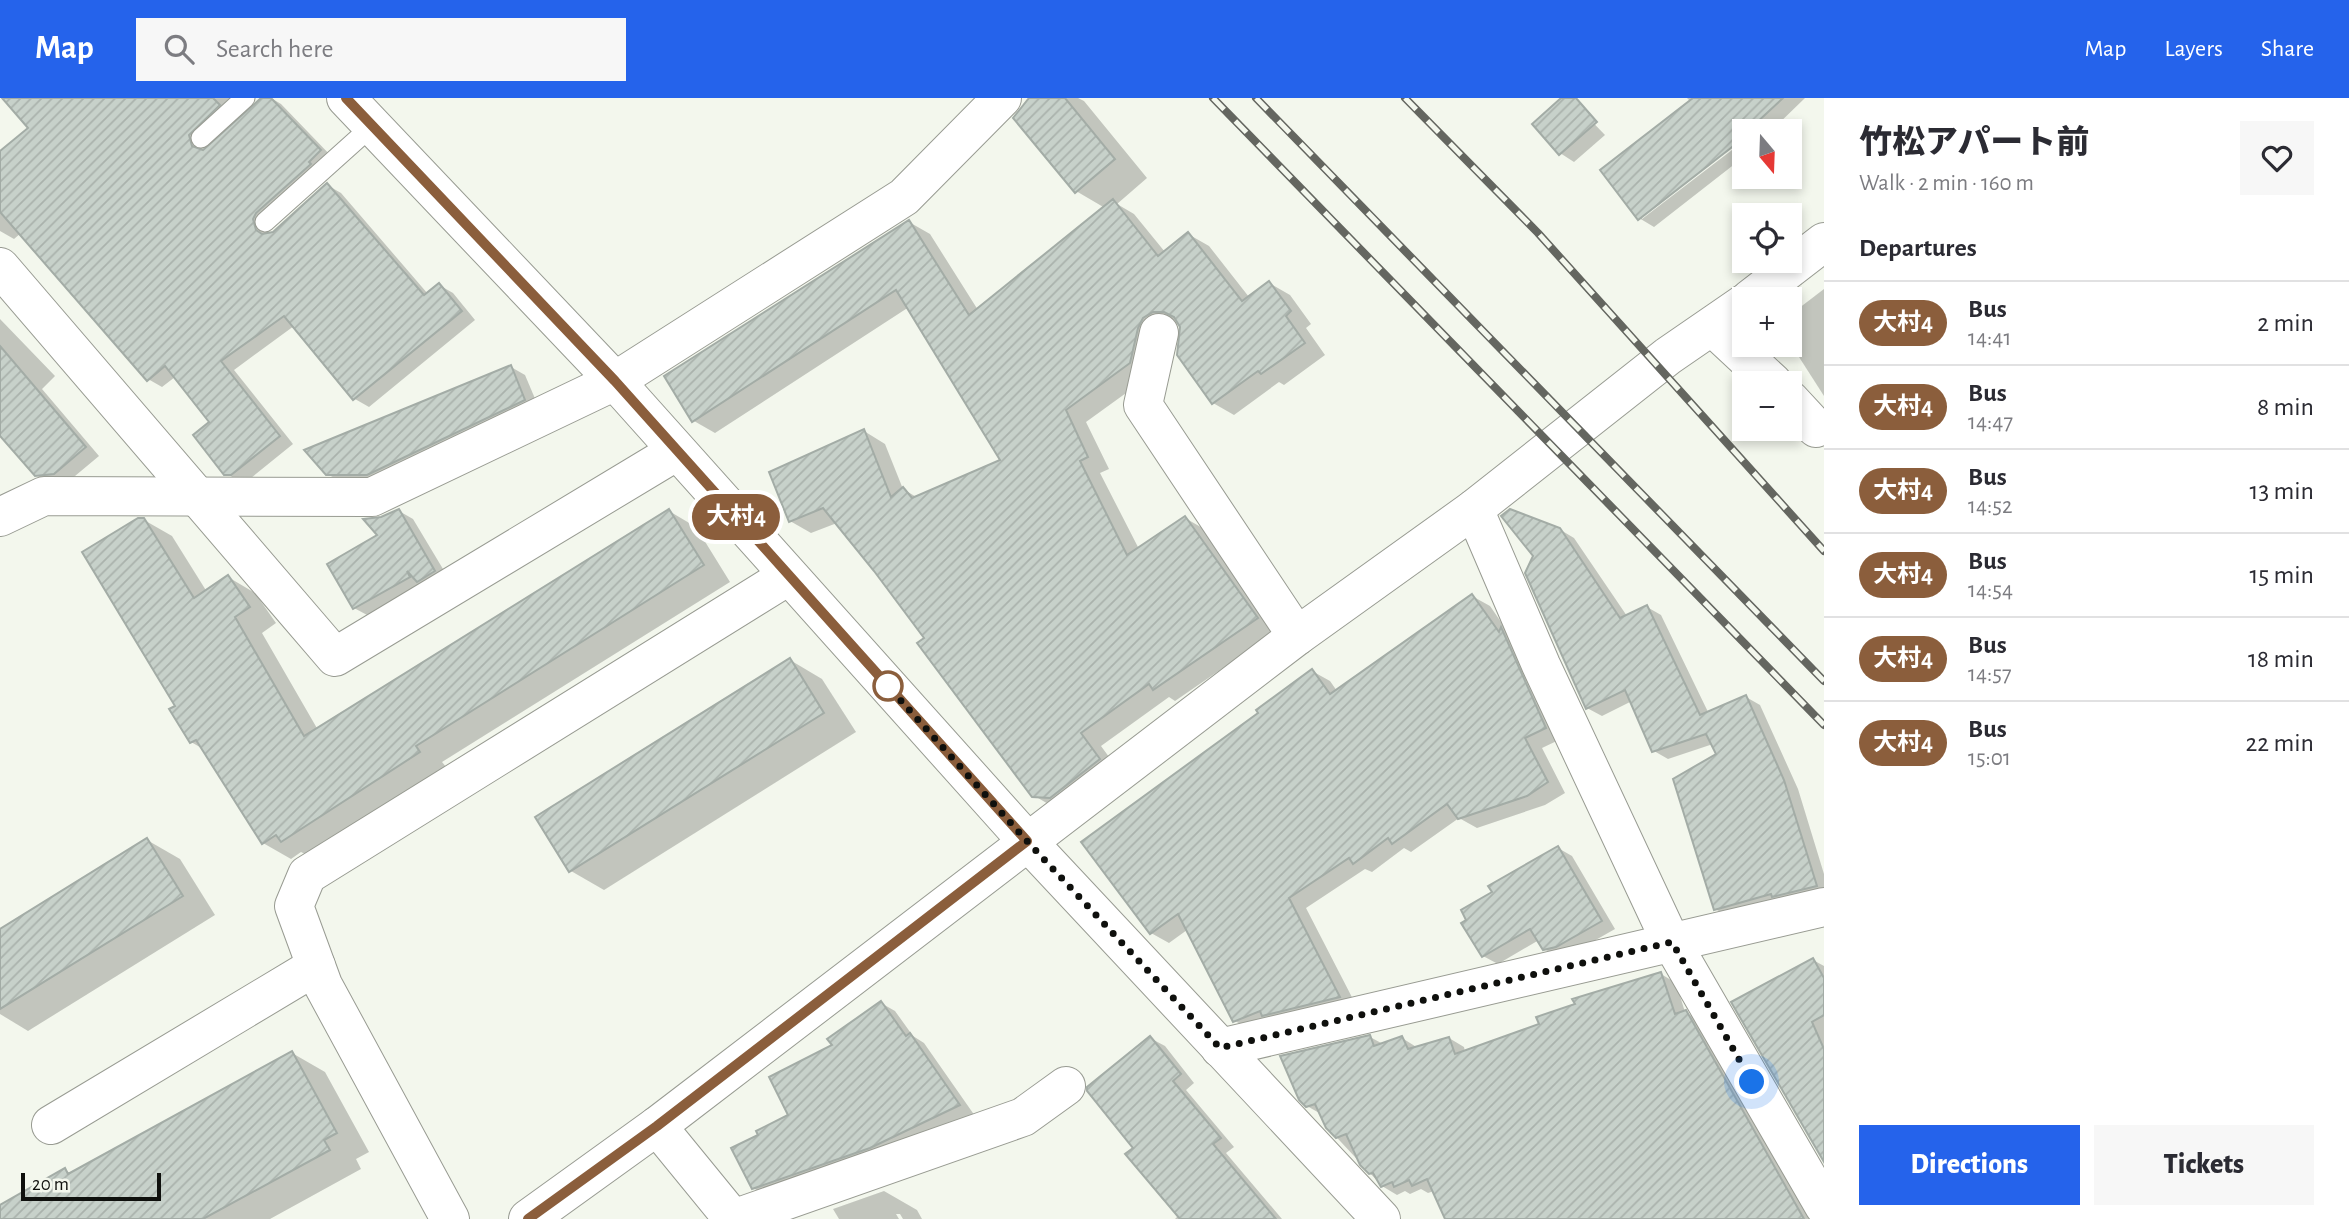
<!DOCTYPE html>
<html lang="en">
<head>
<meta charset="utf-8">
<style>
	body { margin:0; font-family:"Alegreya Sans","Noto Sans JP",sans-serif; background:#f7f7f7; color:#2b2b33; height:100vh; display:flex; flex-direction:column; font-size:26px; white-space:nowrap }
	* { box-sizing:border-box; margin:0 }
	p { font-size:23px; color:#7c7c81 }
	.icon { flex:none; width:38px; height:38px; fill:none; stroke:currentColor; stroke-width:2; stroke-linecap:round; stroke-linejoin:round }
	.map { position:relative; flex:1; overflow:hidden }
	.panel { display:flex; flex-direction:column; background:#fff; width:525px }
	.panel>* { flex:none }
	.badge { padding:0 14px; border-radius:23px; font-size:24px; line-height:46px }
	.needle { width:46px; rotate:161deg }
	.controls { position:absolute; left:1732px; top:21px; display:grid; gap:14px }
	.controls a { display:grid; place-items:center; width:70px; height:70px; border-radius:0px; background:#fff; box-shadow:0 4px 10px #0003; font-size:35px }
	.scale { position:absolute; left:21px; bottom:18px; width:140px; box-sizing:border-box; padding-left:7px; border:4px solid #0f100d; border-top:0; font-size:19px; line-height:24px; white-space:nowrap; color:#0f100d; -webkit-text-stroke:5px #f3f7ed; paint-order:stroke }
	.you { position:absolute; width:35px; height:35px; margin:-18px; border:5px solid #fff; border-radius:50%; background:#1a73e8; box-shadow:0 0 0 10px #1a73e833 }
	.map>.badge { position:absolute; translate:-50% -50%; box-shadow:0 0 0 4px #fff }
	h2 { padding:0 35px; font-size:26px; line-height:63px }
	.round { display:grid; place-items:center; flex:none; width:74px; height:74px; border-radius:0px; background:#f7f7f7 }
	.summary { display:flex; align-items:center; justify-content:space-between; height:119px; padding:0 35px }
	h1 { font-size:33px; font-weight:800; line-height:52px }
	.button { display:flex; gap:14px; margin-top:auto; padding:14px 35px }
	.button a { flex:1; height:80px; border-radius:0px; background:#2563eb; color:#fff; font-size:28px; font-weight:800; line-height:80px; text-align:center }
	.button a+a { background:#f7f7f7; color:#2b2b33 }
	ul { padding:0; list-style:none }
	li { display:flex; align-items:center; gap:21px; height:84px; padding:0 35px; border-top:2px solid #e1e1e2 }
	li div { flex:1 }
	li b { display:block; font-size:26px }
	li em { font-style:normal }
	li .badge { min-width:77px; font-weight:700; text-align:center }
	header { display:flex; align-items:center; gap:42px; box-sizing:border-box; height:98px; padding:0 35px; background:#2563eb; color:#fff }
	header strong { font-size:33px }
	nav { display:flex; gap:38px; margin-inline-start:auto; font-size:24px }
	.search { width:490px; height:63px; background:#f7f7f7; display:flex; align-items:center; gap:18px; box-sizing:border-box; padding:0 24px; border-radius:0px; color:#7c7c81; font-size:26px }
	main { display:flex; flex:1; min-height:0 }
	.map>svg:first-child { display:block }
	.shadow { fill:#0003 }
	.building { fill:url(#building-hatch); stroke:#a3aca6; stroke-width:2 }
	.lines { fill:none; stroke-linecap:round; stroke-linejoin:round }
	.lane-casing { stroke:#989b92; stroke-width:21 }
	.street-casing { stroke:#989b92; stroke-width:40 }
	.lane { stroke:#fff; stroke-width:19 }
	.street { stroke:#fff; stroke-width:38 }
	.rail-casing { stroke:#646660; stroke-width:8 }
	.rail { stroke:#f3f7ed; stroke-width:5; stroke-dasharray:16; stroke-linecap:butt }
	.line-casing { stroke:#fff; stroke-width:16 }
	.line { stroke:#8b5e3c; stroke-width:10 }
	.walk { stroke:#0f100d; stroke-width:7; stroke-dasharray:0 12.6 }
	.stop-dot { fill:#fff; stroke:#8b5e3c; stroke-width:3.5 }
</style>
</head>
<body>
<header>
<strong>Map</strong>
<div class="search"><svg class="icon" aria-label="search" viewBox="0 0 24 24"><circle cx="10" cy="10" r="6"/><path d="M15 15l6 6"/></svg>Search here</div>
<nav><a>Map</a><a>Layers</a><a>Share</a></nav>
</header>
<main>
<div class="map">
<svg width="1824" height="1121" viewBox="0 0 1824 1121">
	<defs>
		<pattern id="building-hatch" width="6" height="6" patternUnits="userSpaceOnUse" patternTransform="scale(1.75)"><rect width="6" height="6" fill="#c7d1ca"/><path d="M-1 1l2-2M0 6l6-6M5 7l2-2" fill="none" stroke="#aab2ac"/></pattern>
	</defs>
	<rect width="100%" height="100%" fill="#f3f7ed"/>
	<!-- shadow -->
	<g class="shadow">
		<polygon points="7,0 240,0 206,39 202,53 210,51 264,0 271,0 281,6 334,61 267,129 268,136 273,135 327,87 341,95 428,196 439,187 453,195 475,222 369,309 355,301 294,228 234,272 293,346 246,384 240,384 226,375 212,324 175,279 162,289 148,281 21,135 14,141 0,133 0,55 31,30"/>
		<polygon points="1032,0 1078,0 1084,3 1147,80 1117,106 1134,116 1165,154 1188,136 1209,148 1249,199 1269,185 1290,197 1311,226 1306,230 1325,257 1284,287 1279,284 1234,317 1213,305 1182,229 1175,225 1164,231 1151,277 1086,324 1109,371 1100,375 1139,451 1185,420 1206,432 1278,532 1175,603 1169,599 1101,648 1120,674 1055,710 1033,697 926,540 837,425 811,435 790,423 864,333 885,346 903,391 918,400 1002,362 909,209 715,335 694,323 666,278 909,124 930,136 978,212 1105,110 1076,93"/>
		<polygon points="1687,0 1805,0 1771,33 1756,33 1765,26 1763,23 1750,33 1745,33 1642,117 1642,121 1745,42 1745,58 1654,129 1639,120 1691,4"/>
		<polygon points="1578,9 1605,37 1574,64 1560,55"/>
		<polygon points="1824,191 1824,298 1790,245 1790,217"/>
		<polygon points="0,221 55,278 42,291 99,358 69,383 51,385 36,377 0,335"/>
		<polygon points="511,269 525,277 539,310 382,384 342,384 327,376"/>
		<polygon points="399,413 413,421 449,481 369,518 354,510 380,438 381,421"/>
		<polygon points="669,413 696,429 730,484 442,664 447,670 309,758 301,754 291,761 263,745 205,652 191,644 177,609 144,422 172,438 207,494 228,479 255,495 276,525 262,535 318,632"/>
		<polygon points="1559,431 1574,440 1627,518 1647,509 1661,517 1709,616 1746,599 1760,607 1798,691 1824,776 1824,797 1730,819 1715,811 1718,657 1713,646 1668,661 1654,653 1632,603 1602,618 1587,610"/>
		<polygon points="1472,498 1490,508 1510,537 1563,640 1542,650 1565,695 1545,707 1477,730 1459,720 1411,754 1404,750 1372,774 1365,771 1306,810 1357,909 1253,933 1235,923 1187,832 1169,845 1151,835 1261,616 1312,573 1330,583 1337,593"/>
		<polygon points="790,562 822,581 856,634 604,792 571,773"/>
		<polygon points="147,742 180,761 215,817 28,933 0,916 0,833"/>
		<polygon points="1558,750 1572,758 1615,831 1571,856 1559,859 1544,851 1539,842 1498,866 1483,858 1494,794"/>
		<polygon points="1813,862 1824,868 1824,1061 1734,905"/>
		<polygon points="1661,876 1676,885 1685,914 1700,923 1815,1121 1447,1121 1434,1093 1428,1095 1421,1091 1410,1096 1405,1093 1397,1097 1382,1088 1327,1029 1321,1016 1307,1008 1370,939 1383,946 1402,940 1418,950 1449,940 1464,949 1465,954 1541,927"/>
		<polygon points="881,905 895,913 913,938 924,945 975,1018 767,1098 753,1090 761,1038 790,1018 834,948"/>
		<polygon points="1150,940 1165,948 1194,985 1186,992 1234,1049 1226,1055 1282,1121 1175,1121 1179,1117 1135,1050"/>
		<polygon points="292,955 325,974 369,1054 356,1061 361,1071 270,1121 0,1121 0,1109 65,1072 72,1076"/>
		<polygon points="884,1093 917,1112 922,1121 903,1121 900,1116 896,1116 899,1121 839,1121 833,1111"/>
	</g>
	<!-- building -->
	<g class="building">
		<polygon points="2,0 213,0 220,7 189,37 192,48 203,52 261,0 271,0 321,52 309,64 311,66 256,115 253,121 256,132 262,136 273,134 327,85 424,197 439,185 462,213 353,302 284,218 221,263 280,338 231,377 224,377 193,337 209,324 165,268 147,283 0,114 0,53 28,30"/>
		<polygon points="1029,0 1065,0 1115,61 1075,95 1013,20"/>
		<polygon points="1561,0 1576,0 1597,24 1559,57 1532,26"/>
		<polygon points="1693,0 1783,0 1754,27 1757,30 1745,33 1745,39 1638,122 1600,72"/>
		<polygon points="1113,101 1158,158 1188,134 1242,203 1269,183 1291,213 1286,218 1305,245 1261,276 1258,273 1212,306 1177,257 1180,229 1174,219 1164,214 1153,214 1143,220 1138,230 1130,265 1066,312 1088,359 1080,363 1127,457 1185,418 1258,520 1153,592 1149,586 1081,635 1100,661 1050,700 1032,699 917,545 924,540 874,473 823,410 789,424 769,374 864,331 891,399 903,389 912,400 1000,362 896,192 692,324 664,278 909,122 969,217"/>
		<polygon points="0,248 86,349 54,376 35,378 0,338"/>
		<polygon points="511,267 525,302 367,377 326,377 304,352"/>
		<polygon points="399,411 435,473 417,484 407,473 410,479 353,511 327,466 377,437 363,421 381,419"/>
		<polygon points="669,411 704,467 416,648 420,654 281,744 276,737 262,746 196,642 190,645 169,611 175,608 82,454 138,420 144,420 194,500 228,477 250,509 235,519 304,638"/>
		<polygon points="1510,411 1560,430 1620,520 1647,507 1700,617 1746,597 1784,682 1817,788 1772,799 1771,796 1714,812 1673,681 1716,656 1706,636 1652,654 1625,592 1586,611 1525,475 1533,458 1501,418"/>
		<polygon points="1472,496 1499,534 1501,529 1546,630 1525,640 1548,684 1527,698 1458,721 1447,706 1392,746 1388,740 1353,766 1349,760 1289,800 1340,899 1262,918 1260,913 1233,924 1178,816 1150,836 1081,744 1258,615 1256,612 1312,571 1330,596"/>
		<polygon points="790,560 824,615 569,774 535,719"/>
		<polygon points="147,740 183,798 0,911 0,831"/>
		<polygon points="1558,748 1602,823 1556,849 1543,852 1530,831 1482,859 1461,825 1466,822 1461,812 1492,794 1488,788"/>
		<polygon points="1813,860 1824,880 1824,917 1812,924 1824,951 1824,1064 1731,904"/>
		<polygon points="1661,874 1675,916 1686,912 1804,1121 1445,1121 1427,1081 1412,1088 1409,1082 1394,1089 1392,1084 1381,1089 1373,1075 1369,1076 1360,1067 1346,1036 1336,1040 1326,1030 1315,1006 1306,1009 1299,1002 1280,958 1370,937 1374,948 1402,938 1408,951 1449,939 1455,956 1539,926 1536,919 1575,906 1572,901"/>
		<polygon points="881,903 906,938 910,935 960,1007 870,1050 752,1091 731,1050 758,1037 756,1033 788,1017 769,979 832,947 827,941"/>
		<polygon points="1150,938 1181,976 1173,983 1221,1040 1213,1046 1276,1121 1180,1121 1125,1056 1133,1050 1087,993 1087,989"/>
		<polygon points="292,953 337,1035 324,1042 330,1052 203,1121 0,1121 0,1107 65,1070 68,1076"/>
	</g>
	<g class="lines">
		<!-- lane casing -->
		<g class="lane-casing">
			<g id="lane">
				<polyline points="201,40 245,0"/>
				<polyline points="265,124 372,28"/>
			</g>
		</g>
		<!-- street casing -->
		<g class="street-casing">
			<g id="street">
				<polyline points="346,0 615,283 1027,743 1381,1121"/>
				<polyline points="0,169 335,559 677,353"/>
				<polyline points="1750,201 1824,144"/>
				<polyline points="1714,230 1773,285"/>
				<polyline points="1159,235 1143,307 1297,538"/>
				<polyline points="1790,302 1816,330"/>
				<polyline points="1474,411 1541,567 1668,838 1824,1108"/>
				<polyline points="0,419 44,398 372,399 615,283 904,99 1002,0"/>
				<polyline points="1220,950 1824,809"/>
				<polyline points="51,1027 316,868"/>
				<polyline points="657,1028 733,1121"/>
				<polyline points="450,1121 323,887 294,808 307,777 788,478"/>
				<polyline points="528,1121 657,1028 1297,538 1474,411 1668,258 1745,205"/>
				<polyline points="733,1121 1023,1019 1066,988"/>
			</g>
		</g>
		<!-- lane -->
		<use href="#lane" class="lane"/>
		<!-- street -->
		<use href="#street" class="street"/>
		<!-- rail casing -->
		<g class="rail-casing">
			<g id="rail">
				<polyline points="1213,0 1824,627"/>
				<polyline points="1256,0 1824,583"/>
				<polyline points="1405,0 1538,135 1824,453"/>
			</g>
		</g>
		<!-- rail -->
		<use href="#rail" class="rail"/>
	</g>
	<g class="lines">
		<!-- line casing -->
		<g class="line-casing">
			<polyline id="line" points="346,0 615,283 1027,743 657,1028 528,1121"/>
		</g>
		<!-- line -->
		<use href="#line" class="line"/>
		<!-- walk -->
		<polyline class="walk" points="888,588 886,586 1027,743 1220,950 1672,844 1752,984"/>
	</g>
	<!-- markers -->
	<circle class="stop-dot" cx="888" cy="588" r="14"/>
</svg>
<div class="controls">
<a><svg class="needle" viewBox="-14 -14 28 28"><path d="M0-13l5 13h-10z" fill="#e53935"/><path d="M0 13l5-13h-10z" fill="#7c7c81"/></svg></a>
<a><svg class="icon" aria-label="locate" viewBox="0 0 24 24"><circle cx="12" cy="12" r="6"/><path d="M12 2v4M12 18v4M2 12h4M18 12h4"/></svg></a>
<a>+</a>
<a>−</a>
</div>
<div class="scale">20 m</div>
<div class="you" style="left:1752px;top:984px"></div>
<b class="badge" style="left:736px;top:419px;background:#8b5e3c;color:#fff">大村4</b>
</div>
<section class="panel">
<div class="summary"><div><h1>竹松アパート前</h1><p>Walk · 2 min · 160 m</p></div><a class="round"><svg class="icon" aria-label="heart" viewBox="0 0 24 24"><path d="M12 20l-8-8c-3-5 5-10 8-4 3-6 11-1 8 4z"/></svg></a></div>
<h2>Departures</h2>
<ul>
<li><span class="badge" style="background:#8b5e3c;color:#fff">大村4</span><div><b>Bus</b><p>14:41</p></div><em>2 min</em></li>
<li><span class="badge" style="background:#8b5e3c;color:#fff">大村4</span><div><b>Bus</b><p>14:47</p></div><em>8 min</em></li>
<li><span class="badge" style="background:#8b5e3c;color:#fff">大村4</span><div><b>Bus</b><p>14:52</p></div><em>13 min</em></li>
<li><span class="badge" style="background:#8b5e3c;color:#fff">大村4</span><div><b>Bus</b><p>14:54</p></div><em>15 min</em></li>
<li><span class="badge" style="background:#8b5e3c;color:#fff">大村4</span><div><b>Bus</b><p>14:57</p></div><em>18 min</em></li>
<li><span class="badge" style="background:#8b5e3c;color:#fff">大村4</span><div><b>Bus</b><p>15:01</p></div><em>22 min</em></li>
</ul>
<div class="button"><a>Directions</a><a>Tickets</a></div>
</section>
</main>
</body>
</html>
